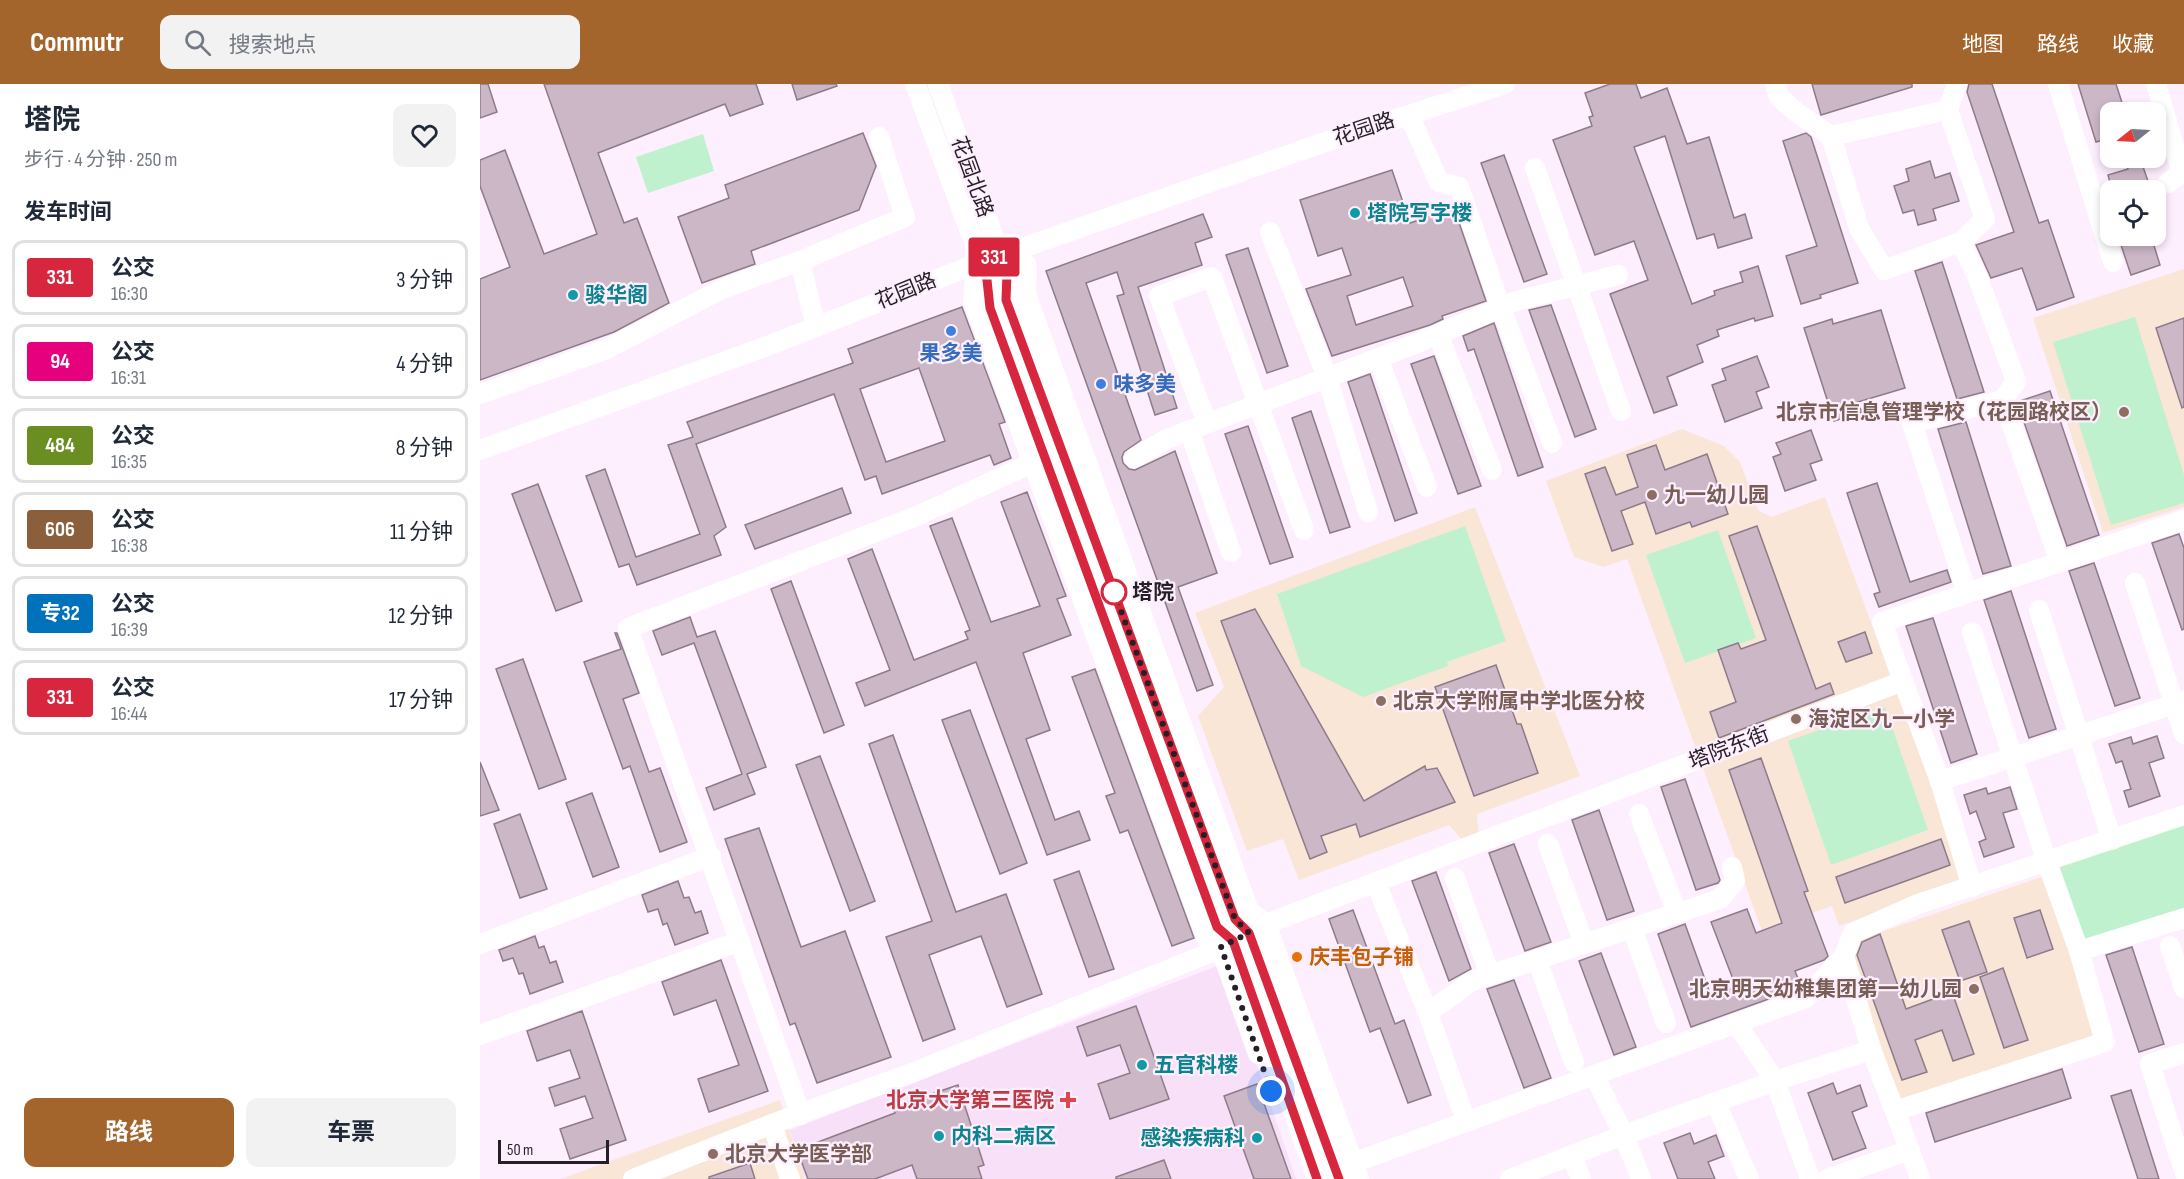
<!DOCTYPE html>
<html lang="zh">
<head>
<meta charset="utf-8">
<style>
	body { margin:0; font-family:"Sofia Sans Condensed","Noto Sans SC",sans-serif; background:#f2f2f3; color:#1f2937; height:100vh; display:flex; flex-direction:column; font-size:22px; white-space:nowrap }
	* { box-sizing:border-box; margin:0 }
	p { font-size:20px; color:#747a83 }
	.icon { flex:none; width:33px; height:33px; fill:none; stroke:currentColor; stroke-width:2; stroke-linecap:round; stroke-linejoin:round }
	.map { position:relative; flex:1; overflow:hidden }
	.panel { display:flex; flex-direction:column; background:#fff; width:480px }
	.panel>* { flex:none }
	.badge { padding:0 12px; border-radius:4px; font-size:21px; line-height:39px }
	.needle { width:39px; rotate:252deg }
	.controls { position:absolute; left:1620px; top:18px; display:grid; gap:12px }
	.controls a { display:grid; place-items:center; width:66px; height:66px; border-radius:12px; background:#fff; box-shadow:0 3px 9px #0003; font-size:30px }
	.scale { position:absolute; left:18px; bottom:15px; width:111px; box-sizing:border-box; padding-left:6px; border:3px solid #251f26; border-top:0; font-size:16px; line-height:21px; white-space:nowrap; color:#251f26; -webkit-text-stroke:4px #fdeffe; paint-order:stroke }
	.you { position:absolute; width:30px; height:30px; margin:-15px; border:4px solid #fff; border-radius:50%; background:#1a73e8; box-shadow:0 0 0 9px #1a73e833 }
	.map>.badge { position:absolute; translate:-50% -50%; box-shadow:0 0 0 3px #fff }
	h2 { padding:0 24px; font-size:22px; line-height:54px }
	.round { display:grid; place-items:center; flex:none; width:63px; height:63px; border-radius:12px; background:#f2f2f3 }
	.headline { display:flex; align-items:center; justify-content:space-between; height:102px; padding:0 24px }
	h1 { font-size:28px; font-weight:700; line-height:45px }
	.cta { display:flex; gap:12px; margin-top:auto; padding:12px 24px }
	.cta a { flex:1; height:69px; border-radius:12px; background:#a3652b; color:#fff; font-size:24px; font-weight:700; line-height:69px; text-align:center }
	.cta a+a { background:#f2f2f3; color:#1f2937 }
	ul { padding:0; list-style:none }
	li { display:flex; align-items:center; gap:18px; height:75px; margin:0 12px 9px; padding:0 12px; border:3px solid #e0e1e3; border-radius:12px }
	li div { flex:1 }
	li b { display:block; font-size:22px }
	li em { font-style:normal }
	li .badge { min-width:66px; font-weight:700; text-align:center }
	header { display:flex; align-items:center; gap:36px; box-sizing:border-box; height:84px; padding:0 30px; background:#a3652b; color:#fff }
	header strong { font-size:28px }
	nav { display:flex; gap:33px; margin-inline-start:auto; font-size:21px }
	.search { width:420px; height:54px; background:#f2f2f3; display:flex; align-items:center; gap:15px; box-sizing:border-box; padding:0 21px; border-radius:12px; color:#747a83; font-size:22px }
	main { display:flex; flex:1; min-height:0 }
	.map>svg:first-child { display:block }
	.built { fill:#f7e0f8 }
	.education { fill:#fae6d7 }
	.green { fill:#bff1cf }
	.building { fill:#ccb7c6; stroke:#8e7b89; stroke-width:1.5; fill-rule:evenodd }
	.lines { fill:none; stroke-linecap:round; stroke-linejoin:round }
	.minor { stroke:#fff; stroke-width:20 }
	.line-casing { stroke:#fff; stroke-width:14 }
	.line { stroke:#d7263d; stroke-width:9 }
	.walk { stroke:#251f26; stroke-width:6; stroke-dasharray:0 10.8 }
	.culture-dot { fill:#0f9aa8; stroke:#fdeffe; stroke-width:2 }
	.shop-dot { fill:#3f7fe0; stroke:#fdeffe; stroke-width:2 }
	.education-dot { fill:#8d6e63; stroke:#fdeffe; stroke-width:2 }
	.stop-dot { fill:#fff; stroke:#d7263d; stroke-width:3 }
	.food-dot { fill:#e8710a; stroke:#fdeffe; stroke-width:2 }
	.health-dot { fill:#e0444e; stroke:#fdeffe; stroke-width:2 }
	.labels { text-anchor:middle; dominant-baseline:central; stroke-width:4.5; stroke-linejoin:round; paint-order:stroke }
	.street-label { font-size:21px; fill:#251f26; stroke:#fdeffe }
	.culture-label { font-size:21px; font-weight:bold; fill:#0d838f; stroke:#fdeffe; text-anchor:start }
	.shop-label { font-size:21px; font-weight:bold; fill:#366cbe; stroke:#fdeffe }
	.education-label { font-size:21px; font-weight:bold; fill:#785e54; stroke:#fdeffe; text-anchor:start }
	.stop-label { font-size:21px; font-weight:bold; fill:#251f26; stroke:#fdeffe; text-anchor:start }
	.food-label { font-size:21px; font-weight:bold; fill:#c56008; stroke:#fdeffe; text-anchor:start }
	.health-label { font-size:21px; font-weight:bold; fill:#be3a42; stroke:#fdeffe; text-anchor:end }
</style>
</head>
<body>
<header>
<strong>Commutr</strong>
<div class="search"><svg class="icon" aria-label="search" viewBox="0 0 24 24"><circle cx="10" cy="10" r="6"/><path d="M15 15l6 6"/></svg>搜索地点</div>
<nav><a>地图</a><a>路线</a><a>收藏</a></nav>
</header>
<main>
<section class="panel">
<div class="headline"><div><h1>塔院</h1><p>步行 · 4 分钟 · 250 m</p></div><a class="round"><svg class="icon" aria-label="heart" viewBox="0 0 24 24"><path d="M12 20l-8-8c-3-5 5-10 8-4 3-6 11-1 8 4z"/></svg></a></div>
<h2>发车时间</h2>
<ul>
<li><span class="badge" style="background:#d7263d;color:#fff">331</span><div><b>公交</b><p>16:30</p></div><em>3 分钟</em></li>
<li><span class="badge" style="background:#e6007e;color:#fff">94</span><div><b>公交</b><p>16:31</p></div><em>4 分钟</em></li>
<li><span class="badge" style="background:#6b8e23;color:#fff">484</span><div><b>公交</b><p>16:35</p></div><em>8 分钟</em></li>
<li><span class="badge" style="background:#8b5e3c;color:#fff">606</span><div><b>公交</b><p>16:38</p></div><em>11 分钟</em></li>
<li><span class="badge" style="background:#0072bc;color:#fff">专32</span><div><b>公交</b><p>16:39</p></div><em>12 分钟</em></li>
<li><span class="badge" style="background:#d7263d;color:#fff">331</span><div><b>公交</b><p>16:44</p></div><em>17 分钟</em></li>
</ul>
<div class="cta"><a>路线</a><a>车票</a></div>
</section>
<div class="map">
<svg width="1704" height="1095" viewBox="0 0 1704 1095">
	<rect width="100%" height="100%" fill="#fdeffe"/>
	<!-- built -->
	<polygon class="built" points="742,880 816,1095 325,1095 310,1046"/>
	<!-- education -->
	<g class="education">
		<polygon points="1704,185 1704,423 1623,449 1553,234"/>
		<polygon points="1202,345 1244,362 1260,378 1278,426 1291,433 1345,413 1486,797 1359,842 1352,822 1282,847 1147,475 1123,483 1094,473 1066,397"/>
		<polygon points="995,423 1100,692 997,730 999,754 985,759 969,741 819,796 803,755 767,767 718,632 744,603 715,529"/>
		<polygon points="1567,791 1622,950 1421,1019 1366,860"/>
		<polygon points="300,1016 325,1095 80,1095"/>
	</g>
	<!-- green -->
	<g class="green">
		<polygon points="223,50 234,87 168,109 156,73"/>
		<polygon points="1655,233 1704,391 1704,419 1631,441 1573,258"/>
		<polygon points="985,442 1026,557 967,578 968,582 883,613 821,582 797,510"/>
		<polygon points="1238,446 1276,554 1205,579 1166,471"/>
		<polygon points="1405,623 1448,746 1351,781 1308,657"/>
		<polygon points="1704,731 1704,842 1608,874 1575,774"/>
	</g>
	<!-- building -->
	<g class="building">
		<polygon points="0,0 8,0 17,28 0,34"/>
		<polygon points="64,0 276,0 283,20 250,32 245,20 118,69 144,139 157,134 189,219 134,248 0,296 0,195 30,183 0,102 0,76 25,66 64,170 117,150"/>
		<polygon points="312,0 356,0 357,2 317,16"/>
		<polygon points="1130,0 1156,0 1161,14 1187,4 1207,60 1229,53 1254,134 1265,130 1272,154 1238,164 1234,150 1217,155 1185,52 1154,63 1212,220 1235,211 1234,207 1263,198 1260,188 1278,182 1293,232 1275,237 1274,234 1237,246 1239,252 1217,261 1223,278 1187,293 1197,321 1174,329 1130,210 1168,196 1154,157 1115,171 1073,56 1112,42 1109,33 1113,32 1105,9"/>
		<polygon points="1332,0 1432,0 1432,3 1341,31"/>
		<polygon points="1489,0 1512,0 1559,139 1568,136 1594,213 1557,226 1542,184 1511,194 1496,161 1534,148 1487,8"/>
		<polygon points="1598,0 1636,0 1645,28 1630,28 1630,54 1616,58"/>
		<polygon points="383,49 396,82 379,126 271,167 275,180 222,199 198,133 249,114 245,101"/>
		<polygon points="1326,49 1331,53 1378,199 1340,211 1341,214 1321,220 1306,172 1337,162 1303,57"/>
		<polygon points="1024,71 1067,190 1044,198 1001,79"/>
		<polygon points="1644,74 1660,74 1671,106 1632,106 1628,91 1648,85"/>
		<polygon points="1450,77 1455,94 1470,89 1479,117 1453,125 1456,136 1438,141 1434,126 1423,129 1414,102 1429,97 1426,85"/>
		<path d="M912 86 930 139 974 124 1006 217 962 232 963 235 950 241 852 272 826 205 871 191 862 164 838 172 820 116ZM923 193 933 222 876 241 867 212Z"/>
		<polygon points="723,130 732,153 715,159 722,181 658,203 697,324 675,331 637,212 644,210 637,188 606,199 661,356 644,368 642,373 643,379 649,385 655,386 695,367 737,489 698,503 733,601 717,607 566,187"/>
		<polygon points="1638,152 1671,152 1680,181 1651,191"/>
		<polygon points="768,164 808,282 787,289 746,171"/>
		<polygon points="1462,178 1504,308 1477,315 1435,187"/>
		<polygon points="1071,221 1116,345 1095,353 1049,226"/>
		<path d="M482 223 525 338 519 340 531 374 514 381 510 371 402 410 396 392 385 396 354 310 216 360 246 443 234 452 241 471 157 501 149 480 139 483 106 392 125 385 156 473 220 450 188 361 213 353 207 338 373 279 368 265ZM439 284 465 357 406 378 380 305Z"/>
		<polygon points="1401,226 1425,304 1378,318 1382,328 1354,337 1324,244 1352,235 1353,240"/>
		<polygon points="1704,234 1704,323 1702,324 1676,244"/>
		<polygon points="1014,239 1063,383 1038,392 994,265 988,267 983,252"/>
		<polygon points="954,272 1001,402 978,410 931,280"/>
		<polygon points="1277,272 1289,303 1276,308 1282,324 1245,338 1232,301 1246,296 1242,285"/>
		<polygon points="890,290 937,429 915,437 868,298"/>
		<polygon points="1570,307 1619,451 1587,462 1537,318"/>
		<polygon points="831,327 870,443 850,449 812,334"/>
		<polygon points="1486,338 1531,482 1503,490 1458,345"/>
		<polygon points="768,342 813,473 790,480 745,350"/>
		<polygon points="1331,346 1342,376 1330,380 1336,396 1305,407 1293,373 1301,370 1296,359"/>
		<polygon points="1176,361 1185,386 1227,370 1248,430 1212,443 1210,438 1176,450 1165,418 1141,427 1153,460 1132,467 1105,390 1125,383 1136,411 1158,403 1147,371"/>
		<polygon points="1397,399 1430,498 1467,486 1471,498 1399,523 1394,510 1400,508 1367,409"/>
		<polygon points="58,400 102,517 76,527 32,410"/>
		<polygon points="362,404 371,429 275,465 265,441"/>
		<polygon points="547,408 586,512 577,515 591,551 543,569 570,646 546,655 575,736 599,727 610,756 567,771 496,578 385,622 376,599 410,586 368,475 392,465 434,576 488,555 485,548 490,546 450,442 472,434 511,538 560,522 521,418"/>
		<polygon points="1277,442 1336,605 1350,599 1354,610 1239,654 1230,628 1256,618 1238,566 1258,559 1261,565 1286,556 1249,452"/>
		<polygon points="1699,450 1704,464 1704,545 1702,546 1672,459"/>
		<polygon points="1614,479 1660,614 1635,622 1589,487"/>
		<polygon points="311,497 364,641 344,649 291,505"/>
		<polygon points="1531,507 1576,645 1549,654 1504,516"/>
		<polygon points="775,525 884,717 945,682 946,686 957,684 975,718 880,753 876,740 841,752 847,768 830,775 741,537"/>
		<polygon points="210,533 217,553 235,547 286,683 267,690 275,710 234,726 226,704 262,690 214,559 182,571 173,547"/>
		<polygon points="1453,534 1497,670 1471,679 1426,542"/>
		<polygon points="1385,548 1392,569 1366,578 1358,558"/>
		<polygon points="135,549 137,549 159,609 143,615 169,688 180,684 207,758 180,768 150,682 143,685 104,578 141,565"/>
		<polygon points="43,575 86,695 59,705 16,585"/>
		<polygon points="1016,581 1037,640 1041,640 1058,689 994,712 955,603"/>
		<polygon points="615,585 714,854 692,862 648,746 640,749 626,712 635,709 592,593"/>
		<polygon points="490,626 547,779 520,790 462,636"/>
		<polygon points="413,651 476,828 526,810 562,910 527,923 501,852 449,871 475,945 443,957 406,853 452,837 389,660"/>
		<polygon points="1677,652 1684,674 1669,679 1680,712 1649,723 1644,707 1651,705 1642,677 1636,679 1629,660 1651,653 1653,660"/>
		<polygon points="340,672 395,817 370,827 316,681"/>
		<polygon points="1281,674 1328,807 1324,808 1348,872 1344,876 1315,887 1321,902 1319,904 1211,943 1178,850 1205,840 1231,912 1256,903 1231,838 1267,825 1276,849 1302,839 1249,686"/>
		<polygon points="0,678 19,726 0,732"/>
		<polygon points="1205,695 1240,796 1238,799 1216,806 1181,703"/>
		<polygon points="1530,703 1537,725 1523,729 1534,763 1504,773 1499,758 1506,755 1496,727 1490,730 1484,711 1506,704 1508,710"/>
		<polygon points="112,709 139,783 113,793 86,719"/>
		<polygon points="1119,726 1154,827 1127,836 1092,736"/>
		<polygon points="40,730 67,805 40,814 14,740"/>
		<polygon points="279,744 321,863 365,847 411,973 337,999 315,939 310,941 245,755"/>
		<polygon points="1461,755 1470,781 1365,819 1356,793"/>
		<polygon points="1034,760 1071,858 1045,867 1009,769"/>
		<polygon points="599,787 634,885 609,893 574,796"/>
		<polygon points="956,788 991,885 969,897 932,797"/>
		<polygon points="198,797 204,814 209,813 215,829 221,827 228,849 195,861 187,839 183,841 178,825 168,828 162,811"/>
		<polygon points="873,826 915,940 924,936 951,1011 928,1019 900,944 890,948 849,835"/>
		<polygon points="1560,826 1573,865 1547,874 1534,834"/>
		<polygon points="1489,837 1507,888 1480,897 1462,846"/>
		<polygon points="1400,850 1426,925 1472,908 1494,970 1473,977 1462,946 1435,956 1447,988 1422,996 1377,871 1382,858"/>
		<polygon points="55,852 59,864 64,862 70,879 76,877 83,898 50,910 43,889 39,890 33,874 23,877 19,866"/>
		<polygon points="1652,863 1684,960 1659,968 1626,871"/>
		<polygon points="1121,869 1156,963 1134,971 1099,877"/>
		<polygon points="241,876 288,1007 229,1028 218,995 259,981 236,916 194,931 182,898"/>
		<polygon points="1523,884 1548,956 1524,964 1500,893"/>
		<polygon points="1034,896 1071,994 1044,1004 1007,905"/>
		<polygon points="656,922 689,1015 630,1035 618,1000 650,989 640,961 607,972 597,943"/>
		<polygon points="102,927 146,1056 90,1075 80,1045 113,1034 105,1012 75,1022 69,1004 100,994 90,966 57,977 47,947"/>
		<polygon points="1582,985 1591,1014 1455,1058 1446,1029"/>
		<polygon points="1353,999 1357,1010 1380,1001 1387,1022 1372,1028 1386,1064 1353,1076 1328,1009"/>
		<polygon points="777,1000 811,1095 774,1095 744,1012"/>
		<polygon points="478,1001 504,1081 498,1083 502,1095 437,1095 432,1081 395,1095 328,1095 317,1066 415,1029 413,1023"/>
		<polygon points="1651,1006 1679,1095 1658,1095 1631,1012"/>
		<polygon points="1210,1049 1214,1060 1236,1051 1244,1072 1228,1078 1235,1095 1198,1095 1184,1059"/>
		<polygon points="684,1076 691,1095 636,1095 636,1093"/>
		<polygon points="270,1079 275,1095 229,1095 229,1093"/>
	</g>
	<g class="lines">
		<!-- minor -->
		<g class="minor">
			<polyline points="435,0 508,196 510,224 737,843 753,857 837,1095"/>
			<polyline points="458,0 527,189 527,216 755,835 769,849 859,1095"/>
			<polyline points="1295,0 1299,13 1316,28 1351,52 1379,144 1404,186 1481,158 1498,194 1536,297 1523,316"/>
			<polyline points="1578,0 1633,178"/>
			<polyline points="1676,0 1702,89 1688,99"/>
			<polyline points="1468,26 1477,0"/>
			<polyline points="929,31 959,98 979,103 1021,224 1072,359"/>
			<polyline points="1351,52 1468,26 1505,135 1481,158"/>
			<polyline points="1055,84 1141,327"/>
			<polyline points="790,148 847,293 888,428"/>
			<polyline points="320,177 425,133 399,53"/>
			<polyline points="547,181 546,210 769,827 786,840 879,1095"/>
			<polyline points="494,200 493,216 726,853 740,863 778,970"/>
			<polyline points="958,250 1012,386"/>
			<polyline points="898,274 947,403"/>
			<polyline points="0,310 127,265 244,204 320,177 336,243"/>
			<polyline points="727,339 679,212 732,193 824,446"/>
			<polyline points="709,346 751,468"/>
			<polyline points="0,366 290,261 488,183 851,56 1025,0"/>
			<polyline points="654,374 687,355 935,260 1036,217 1138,191"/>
			<polyline points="1655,499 1704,650"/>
			<polyline points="1487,509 1432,339 1523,316 1580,478"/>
			<polyline points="1559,526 1632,756"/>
			<polyline points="1492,548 1567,778 1599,867 1704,834"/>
			<polyline points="1423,597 1460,697 1704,617"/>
			<polyline points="1460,697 1492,803"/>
			<polyline points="1159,730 1197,829"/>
			<polyline points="1068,760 1104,860"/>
			<polyline points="975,794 1010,891"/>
			<polyline points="896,799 948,929 986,1037"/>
			<polyline points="1152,844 1186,939"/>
			<polyline points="0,860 231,772"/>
			<polyline points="1690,862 1704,904"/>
			<polyline points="1057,876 1094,978"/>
			<polyline points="948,929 992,897 1240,815 1255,797 1252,783"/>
			<polyline points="1256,939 1295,997 1330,1095"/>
			<polyline points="0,951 260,857"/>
			<polyline points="1391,966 1415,1027 1625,958 1599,867"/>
			<polyline points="1704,969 1670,980 1704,1087"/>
			<polyline points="1114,991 1144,1051 1161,1095"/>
			<polyline points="1236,1019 1269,1095"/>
			<polyline points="1415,1027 1440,1095"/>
			<polyline points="321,1031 148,544 437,432 552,379 567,378"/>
			<polyline points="292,1040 310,1095"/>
			<polyline points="1092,1072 1101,1095"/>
			<polyline points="862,1083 1326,914 1364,872"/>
			<polyline points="153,1095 292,1040 432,989 732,868 786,840 1423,597 1402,538 1704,436"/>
			<polyline points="1030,1095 1144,1051 1295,997 1391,966 1364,872 1373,849 1438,820 1704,731"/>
			<polyline points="1347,1095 1430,1066"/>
		</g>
	</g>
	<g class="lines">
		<!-- line casing -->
		<g class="line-casing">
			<polyline id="line" points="837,1095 753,857 737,843 510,224 507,196 501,178 520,171 527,189 526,216 755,835 769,849 859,1095"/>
		</g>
		<!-- line -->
		<use href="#line" class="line"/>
		<!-- walk -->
		<polyline class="walk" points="634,508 755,835 769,849 741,863 791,1007"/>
	</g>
	<!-- markers -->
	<g class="culture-dot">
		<circle cx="875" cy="129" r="6"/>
		<circle cx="93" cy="211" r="6"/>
		<circle cx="662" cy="981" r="6"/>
		<circle cx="459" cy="1052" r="6"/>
		<circle cx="777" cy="1054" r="6"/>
	</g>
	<g class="shop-dot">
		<circle cx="471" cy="247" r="6"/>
		<circle cx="621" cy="300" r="6"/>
	</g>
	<g class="education-dot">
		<circle cx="1644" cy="328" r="6"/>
		<circle cx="1172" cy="411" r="6"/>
		<circle cx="901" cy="617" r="6"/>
		<circle cx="1316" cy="635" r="6"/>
		<circle cx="1494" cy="905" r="6"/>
		<circle cx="233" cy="1070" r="6"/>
	</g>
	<circle class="stop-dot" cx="634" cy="508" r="12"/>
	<circle class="food-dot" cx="817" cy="873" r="6"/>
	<path class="health-dot" d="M585 1007h6v6h6v6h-6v6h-6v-6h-6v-6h6z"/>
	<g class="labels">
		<!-- street labels -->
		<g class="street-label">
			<text transform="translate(884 45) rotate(-18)">花园路</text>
			<text transform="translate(492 93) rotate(70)">花园北路</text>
			<text transform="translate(426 207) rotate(-22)">花园路</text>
			<text transform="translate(1249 664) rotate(-21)">塔院东街</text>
		</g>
		<!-- culture labels -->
		<g class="culture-label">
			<text x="887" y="129">塔院写字楼</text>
			<text x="105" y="211">骏华阁</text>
			<text x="674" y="981">五官科楼</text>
			<text x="471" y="1052">内科二病区</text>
			<text x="765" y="1054" text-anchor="end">感染疾病科</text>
		</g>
		<!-- shop labels -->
		<g class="shop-label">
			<text x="471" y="269">果多美</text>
			<text x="633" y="300" text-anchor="start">味多美</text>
		</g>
		<!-- education labels -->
		<g class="education-label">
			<text x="1632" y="328" text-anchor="end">北京市信息管理学校（花园路校区）</text>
			<text x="1184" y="411">九一幼儿园</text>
			<text x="913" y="617">北京大学附属中学北医分校</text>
			<text x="1328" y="635">海淀区九一小学</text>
			<text x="1482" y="905" text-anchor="end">北京明天幼稚集团第一幼儿园</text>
			<text x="245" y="1070">北京大学医学部</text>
		</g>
		<!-- stop labels -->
		<g class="stop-label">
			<text x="652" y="508">塔院</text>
		</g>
		<!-- food labels -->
		<g class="food-label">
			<text x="829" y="873">庆丰包子铺</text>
		</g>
		<!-- health labels -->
		<g class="health-label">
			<text x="574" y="1016">北京大学第三医院</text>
		</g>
	</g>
</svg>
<div class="controls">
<a><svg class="needle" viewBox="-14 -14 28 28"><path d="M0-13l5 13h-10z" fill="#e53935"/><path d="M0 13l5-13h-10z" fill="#747a83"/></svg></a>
<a><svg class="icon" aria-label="locate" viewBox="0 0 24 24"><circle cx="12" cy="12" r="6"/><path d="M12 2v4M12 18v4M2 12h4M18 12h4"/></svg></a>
</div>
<div class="scale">50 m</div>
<div class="you" style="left:791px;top:1007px"></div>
<b class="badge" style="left:514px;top:173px;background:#d7263d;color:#fff">331</b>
</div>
</main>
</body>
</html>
